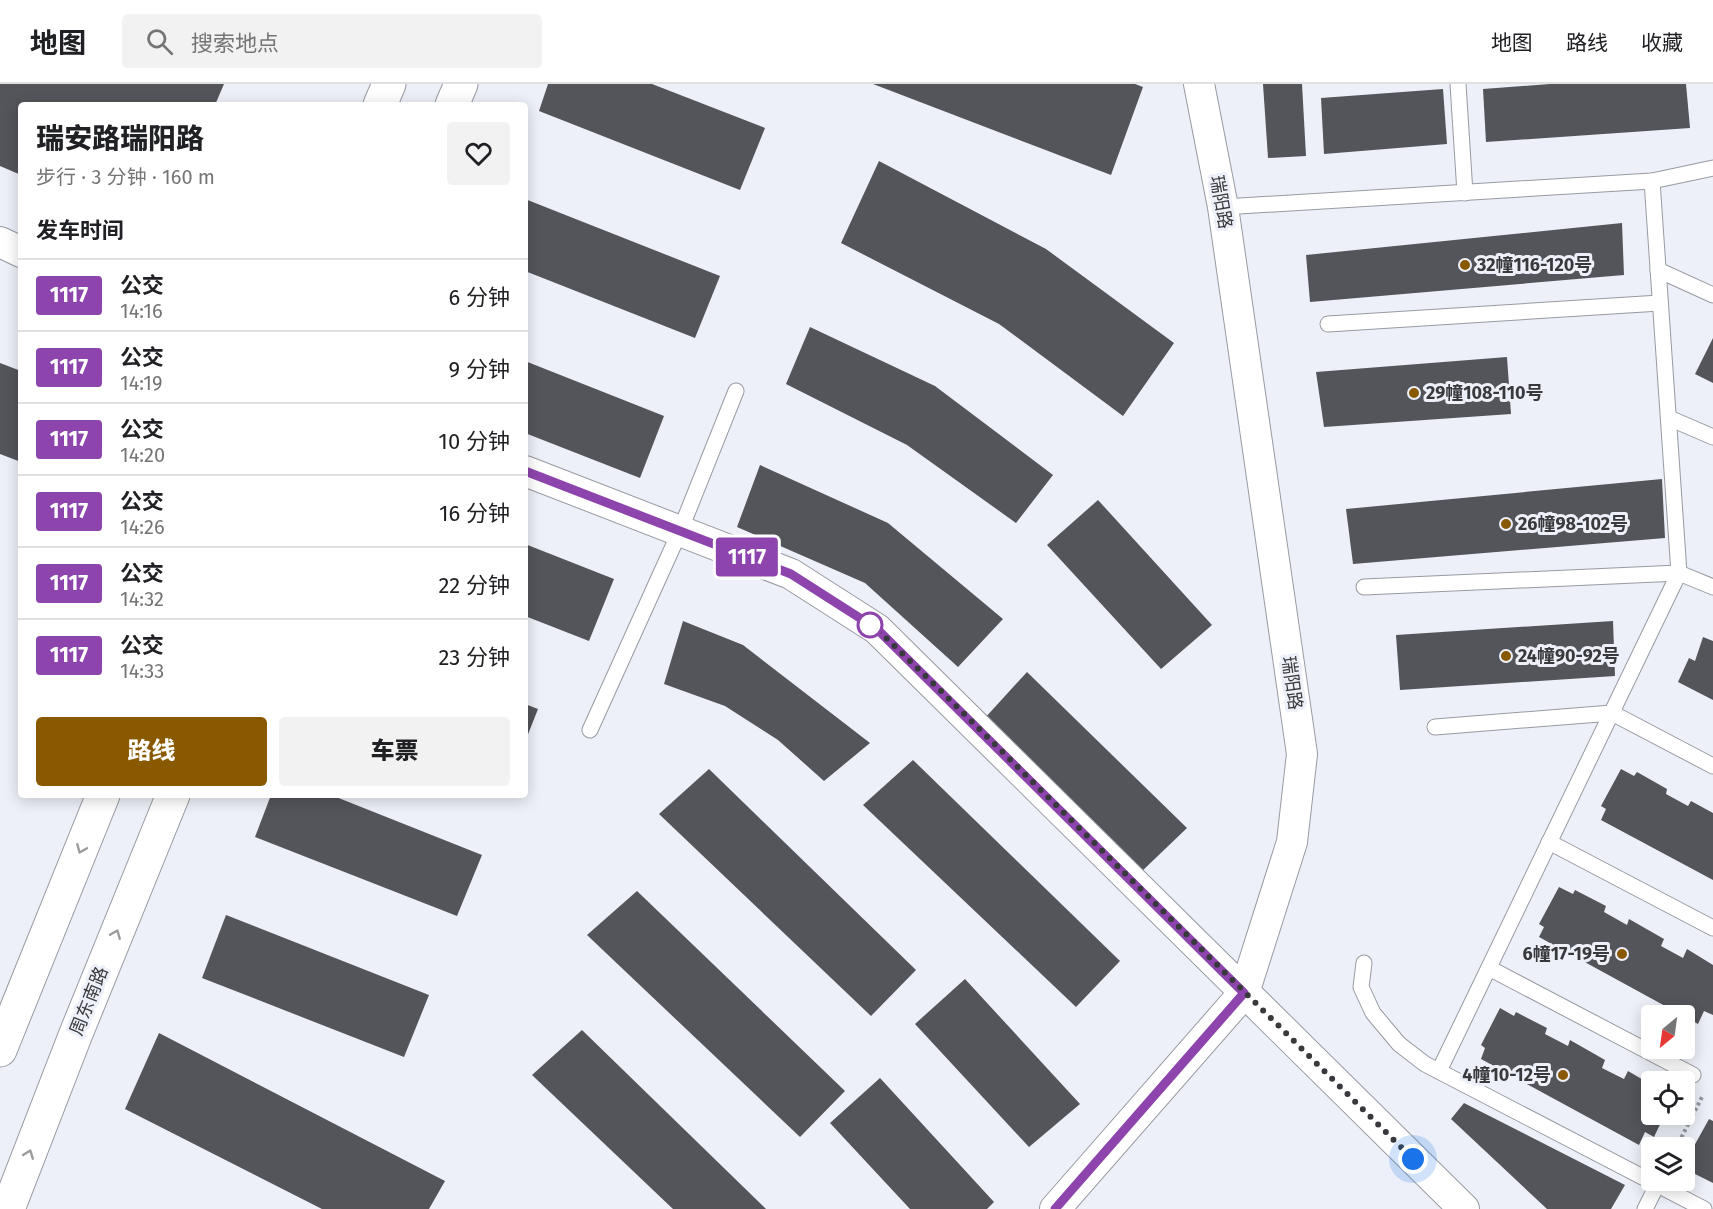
<!DOCTYPE html>
<html lang="zh">
<head>
<meta charset="utf-8">
<style>
	body { margin:0; font-family:"Fira Sans","Noto Sans SC",sans-serif; background:#f2f2f2; color:#202124; height:100vh; display:flex; flex-direction:column; font-size:22px; white-space:nowrap }
	* { box-sizing:border-box; margin:0 }
	p { font-size:20px; color:#757577 }
	.icon { flex:none; width:33px; height:33px; fill:none; stroke:currentColor; stroke-width:2; stroke-linecap:round; stroke-linejoin:round }
	.map { position:relative; flex:1; overflow:hidden }
	.drawer { position:absolute; left:18px; top:18px; width:510px; height:696px; display:flex; flex-direction:column; background:#fff; border-radius:6px; box-shadow:0 3px 15px #0003 }
	.drawer>* { flex:none }
	.badge { padding:0 12px; border-radius:4px; font-size:21px; line-height:39px }
	.needle { width:39px; rotate:209deg }
	.buttons { position:absolute; left:1641px; top:921px; display:grid; gap:12px }
	.buttons a { display:grid; place-items:center; width:54px; height:54px; border-radius:6px; background:#fff; box-shadow:0 3px 15px #0003; font-size:30px }
	.you { position:absolute; width:30px; height:30px; margin:-15px; border:4px solid #fff; border-radius:50%; background:#1a73e8; box-shadow:0 0 0 9px #1a73e833 }
	.map>.badge { position:absolute; translate:-50% -50%; box-shadow:0 0 0 3px #fff }
	h2 { padding:0 18px; font-size:22px; line-height:54px }
	.round { display:grid; place-items:center; flex:none; width:63px; height:63px; border-radius:6px; background:#f2f2f2 }
	.overview { display:flex; align-items:center; justify-content:space-between; height:102px; padding:0 18px }
	h1 { font-size:28px; font-weight:800; line-height:45px }
	.cta { display:flex; gap:12px; margin-top:auto; padding:12px 18px }
	.cta a { flex:1; height:69px; border-radius:6px; background:#895900; color:#fff; font-size:24px; font-weight:800; line-height:69px; text-align:center }
	.cta a+a { background:#f2f2f2; color:#202124 }
	ul { padding:0; list-style:none }
	li { display:flex; align-items:center; gap:18px; height:72px; padding:0 18px; border-top:2px solid #e0e0e0 }
	li div { flex:1 }
	li b { display:block; font-size:22px }
	li em { font-style:normal }
	li .badge { min-width:66px; font-weight:700; text-align:center }
	header { display:flex; align-items:center; gap:36px; box-sizing:border-box; height:84px; padding:0 30px; background:#fff; border-bottom:2px solid #e0e0e0 }
	header strong { font-size:28px }
	nav { display:flex; gap:33px; margin-inline-start:auto; font-size:21px }
	.search { width:420px; height:54px; background:#f2f2f2; display:flex; align-items:center; gap:15px; box-sizing:border-box; padding:0 21px; border-radius:6px; color:#757577; font-size:22px }
	.map>svg:first-child { display:block }
	.building { fill:#53555b }
	.lines { fill:none; stroke-linecap:round; stroke-linejoin:round }
	.lane-casing { stroke:#979aa1; stroke-width:17 }
	.street-casing { stroke:#979aa1; stroke-width:32 }
	.secondary-casing { stroke:#979aa1; stroke-width:35 }
	.path { stroke:#97999f; stroke-width:4; stroke-dasharray:3 3; stroke-linecap:butt }
	.lane { stroke:#fff; stroke-width:15 }
	.street { stroke:#fff; stroke-width:30 }
	.secondary { stroke:#fff; stroke-width:33 }
	.oneway { stroke:#9c9c9e }
	.line-casing { stroke:#fff; stroke-width:14 }
	.line { stroke:#8e44ad; stroke-width:9 }
	.walk { stroke:#38393c; stroke-width:6; stroke-dasharray:0 10.8 }
	.poi-dot { fill:#895900; stroke:#edf0f8; stroke-width:2 }
	.stop-dot { fill:#fff; stroke:#8e44ad; stroke-width:3 }
	.labels { text-anchor:middle; dominant-baseline:central; stroke-width:6; stroke-linejoin:round; paint-order:stroke }
	.street-label { font-size:18px; fill:#38393c; stroke:#edf0f8 }
	.poi-label { font-size:18px; font-weight:bold; fill:#38393c; stroke:#edf0f8; text-anchor:start }
</style>
</head>
<body>
<header>
<strong>地图</strong>
<div class="search"><svg class="icon" aria-label="search" viewBox="0 0 24 24"><circle cx="10" cy="10" r="6"/><path d="M15 15l6 6"/></svg>搜索地点</div>
<nav><a>地图</a><a>路线</a><a>收藏</a></nav>
</header>
<div class="map">
<svg width="1713" height="1125" viewBox="0 0 1713 1125">
	<rect width="100%" height="100%" fill="#edf0f8"/>
	<!-- building -->
	<g class="building">
		<polygon points="0,0 224,0 215,21 21,21 21,91 0,82"/>
		<polygon points="548,0 652,0 765,44 740,106 539,27"/>
		<polygon points="873,0 1135,0 1143,3 1111,91"/>
		<polygon points="1263,0 1302,0 1306,72 1268,74"/>
		<polygon points="1550,0 1686,0 1690,44 1486,58 1483,5"/>
		<polygon points="1443,5 1447,60 1324,70 1321,14"/>
		<polygon points="879,77 1046,165 1174,259 1123,332 999,240 841,159"/>
		<polygon points="525,115 720,192 695,254 525,187"/>
		<polygon points="1622,139 1624,191 1310,218 1306,171"/>
		<polygon points="810,243 935,302 1053,391 1016,439 907,361 786,300"/>
		<polygon points="1713,254 1713,299 1695,290"/>
		<polygon points="1507,273 1511,330 1324,343 1316,288"/>
		<polygon points="525,277 664,332 640,394 525,349"/>
		<polygon points="0,279 21,287 21,378 0,370"/>
		<polygon points="760,381 888,439 1003,535 958,583 865,499 737,443"/>
		<polygon points="1662,395 1665,454 1353,480 1346,425"/>
		<polygon points="1098,416 1212,541 1161,585 1047,461"/>
		<polygon points="525,460 614,495 589,557 525,532"/>
		<polygon points="683,537 743,561 870,659 824,697 778,656 725,622 664,600"/>
		<polygon points="1613,537 1615,592 1400,606 1396,551"/>
		<polygon points="1703,553 1713,557 1713,616 1678,598 1689,574 1695,577"/>
		<polygon points="1027,588 1187,744 1140,789 984,635"/>
		<polygon points="525,620 538,625 525,658"/>
		<polygon points="913,676 1120,877 1076,923 863,721"/>
		<polygon points="709,685 916,886 871,932 659,730"/>
		<polygon points="1621,685 1634,692 1637,688 1667,705 1666,710 1688,722 1691,717 1713,729 1713,796 1601,736 1606,725 1601,722"/>
		<polygon points="271,711 331,711 482,771 457,832 255,753"/>
		<polygon points="1559,803 1573,810 1575,806 1606,822 1604,828 1627,841 1629,835 1664,855 1661,862 1683,874 1687,865 1713,881 1713,931 1704,927 1698,940 1539,853 1544,843 1539,840"/>
		<polygon points="637,807 845,1007 800,1053 587,851"/>
		<polygon points="226,831 429,911 404,973 202,894"/>
		<polygon points="965,895 1080,1020 1029,1063 915,940"/>
		<polygon points="1500,924 1514,932 1516,928 1547,944 1545,950 1568,962 1570,956 1605,976 1602,984 1624,995 1628,987 1652,1001 1652,1030 1665,1030 1654,1053 1645,1048 1639,1061 1481,975 1485,964 1481,961"/>
		<polygon points="582,946 766,1125 673,1125 532,991"/>
		<polygon points="159,949 445,1097 429,1125 322,1125 125,1025"/>
		<polygon points="880,994 994,1118 987,1125 910,1125 830,1039"/>
		<polygon points="1464,1019 1625,1101 1611,1125 1547,1125 1451,1035"/>
		<polygon points="1709,1035 1713,1037 1713,1099 1689,1087 1695,1077 1688,1073"/>
	</g>
	<g class="lines">
		<!-- lane casing -->
		<g class="lane-casing">
			<g id="lane">
				<polyline points="1458,0 1465,109"/>
				<polyline points="1223,123 1652,97 1713,84"/>
				<polyline points="1658,186 1713,211"/>
				<polyline points="1328,240 1660,219"/>
				<polyline points="1669,334 1713,353"/>
				<polyline points="1364,503 1679,489 1713,503"/>
				<polyline points="1435,643 1612,629 1713,682"/>
				<polyline points="590,646 680,447 736,307"/>
				<polyline points="1549,758 1713,844"/>
				<polyline points="1364,879 1361,903 1373,929 1399,960 1425,980 1704,1125"/>
				<polyline points="1489,884 1693,991"/>
				<polyline points="1439,987 1679,489 1652,97"/>
				<polyline points="1645,1125 1657,1101"/>
			</g>
		</g>
		<!-- street casing -->
		<g class="street-casing">
			<g id="street">
				<polyline points="0,158 21,168"/>
				<polyline points="525,387 791,490 877,545 1464,1125"/>
				<polyline points="1055,1125 1244,909 1292,758 1302,670 1223,123 1199,0"/>
			</g>
		</g>
		<!-- secondary casing -->
		<g class="secondary-casing">
			<g id="secondary">
				<polyline points="380,21 389,0"/>
				<polyline points="452,21 461,0"/>
				<polyline points="0,966 103,711"/>
				<polyline points="8,1125 75,952 173,711"/>
			</g>
		</g>
		<!-- path -->
		<polyline class="path" points="1676,1064 1702,1013"/>
		<!-- lane -->
		<use href="#lane" class="lane"/>
		<!-- street -->
		<use href="#street" class="street"/>
		<!-- secondary -->
		<use href="#secondary" class="secondary"/>
	</g>
	<!-- one-way arrows -->
	<defs><path id="oneway-chevron" d="M-2-3.5L2.5 0L-2 3.5" fill="none" stroke-width="1.6" stroke-linecap="round" stroke-linejoin="round" transform="scale(1.5)"/></defs>
	<g class="oneway">
		<use href="#oneway-chevron" transform="translate(81 765) rotate(112)"/>
		<use href="#oneway-chevron" transform="translate(116 850) rotate(-68)"/>
		<use href="#oneway-chevron" transform="translate(29 1070) rotate(-69)"/>
	</g>
	<g class="lines">
		<!-- line casing -->
		<g class="line-casing">
			<polyline id="line" points="525,387 791,490 877,545 1244,909 1055,1125"/>
		</g>
		<!-- line -->
		<use href="#line" class="line"/>
		<!-- walk -->
		<polyline class="walk" points="870,541 877,545 942,608 1413,1075"/>
	</g>
	<!-- markers -->
	<g class="poi-dot">
		<circle cx="1465" cy="181" r="6"/>
		<circle cx="1414" cy="309" r="6"/>
		<circle cx="1506" cy="440" r="6"/>
		<circle cx="1506" cy="572" r="6"/>
		<circle cx="1622" cy="870" r="6"/>
		<circle cx="1563" cy="991" r="6"/>
	</g>
	<circle class="stop-dot" cx="870" cy="541" r="12"/>
	<g class="labels">
		<!-- street labels -->
		<g class="street-label">
			<text transform="translate(1221 118) rotate(80)">瑞阳路</text>
			<text transform="translate(1292 599) rotate(82)">瑞阳路</text>
			<text transform="translate(89 917) rotate(-68)">周东南路</text>
		</g>
		<!-- poi labels -->
		<g class="poi-label">
			<text x="1477" y="181">32幢116-120号</text>
			<text x="1426" y="309">29幢108-110号</text>
			<text x="1518" y="440">26幢98-102号</text>
			<text x="1518" y="572">24幢90-92号</text>
			<text x="1610" y="870" text-anchor="end">6幢17-19号</text>
			<text x="1551" y="991" text-anchor="end">4幢10-12号</text>
		</g>
	</g>
</svg>
<div class="buttons">
<a><svg class="needle" viewBox="-14 -14 28 28"><path d="M0-13l5 13h-10z" fill="#e53935"/><path d="M0 13l5-13h-10z" fill="#757577"/></svg></a>
<a><svg class="icon" aria-label="locate" viewBox="0 0 24 24"><circle cx="12" cy="12" r="6"/><path d="M12 2v4M12 18v4M2 12h4M18 12h4"/></svg></a>
<a><svg class="icon" aria-label="layers" viewBox="0 0 24 24"><path d="M12 4l9 5-9 5-9-5zM3 14l9 5 9-5"/></svg></a>
</div>
<div class="you" style="left:1413px;top:1075px"></div>
<b class="badge" style="left:747px;top:473px;background:#8e44ad;color:#fff">1117</b>
<section class="drawer">
<div class="overview"><div><h1>瑞安路瑞阳路</h1><p>步行 · 3 分钟 · 160 m</p></div><a class="round"><svg class="icon" aria-label="heart" viewBox="0 0 24 24"><path d="M12 20l-8-8c-3-5 5-10 8-4 3-6 11-1 8 4z"/></svg></a></div>
<h2>发车时间</h2>
<ul>
<li><span class="badge" style="background:#8e44ad;color:#fff">1117</span><div><b>公交</b><p>14:16</p></div><em>6 分钟</em></li>
<li><span class="badge" style="background:#8e44ad;color:#fff">1117</span><div><b>公交</b><p>14:19</p></div><em>9 分钟</em></li>
<li><span class="badge" style="background:#8e44ad;color:#fff">1117</span><div><b>公交</b><p>14:20</p></div><em>10 分钟</em></li>
<li><span class="badge" style="background:#8e44ad;color:#fff">1117</span><div><b>公交</b><p>14:26</p></div><em>16 分钟</em></li>
<li><span class="badge" style="background:#8e44ad;color:#fff">1117</span><div><b>公交</b><p>14:32</p></div><em>22 分钟</em></li>
<li><span class="badge" style="background:#8e44ad;color:#fff">1117</span><div><b>公交</b><p>14:33</p></div><em>23 分钟</em></li>
</ul>
<div class="cta"><a>路线</a><a>车票</a></div>
</section>
</div>
</body>
</html>
